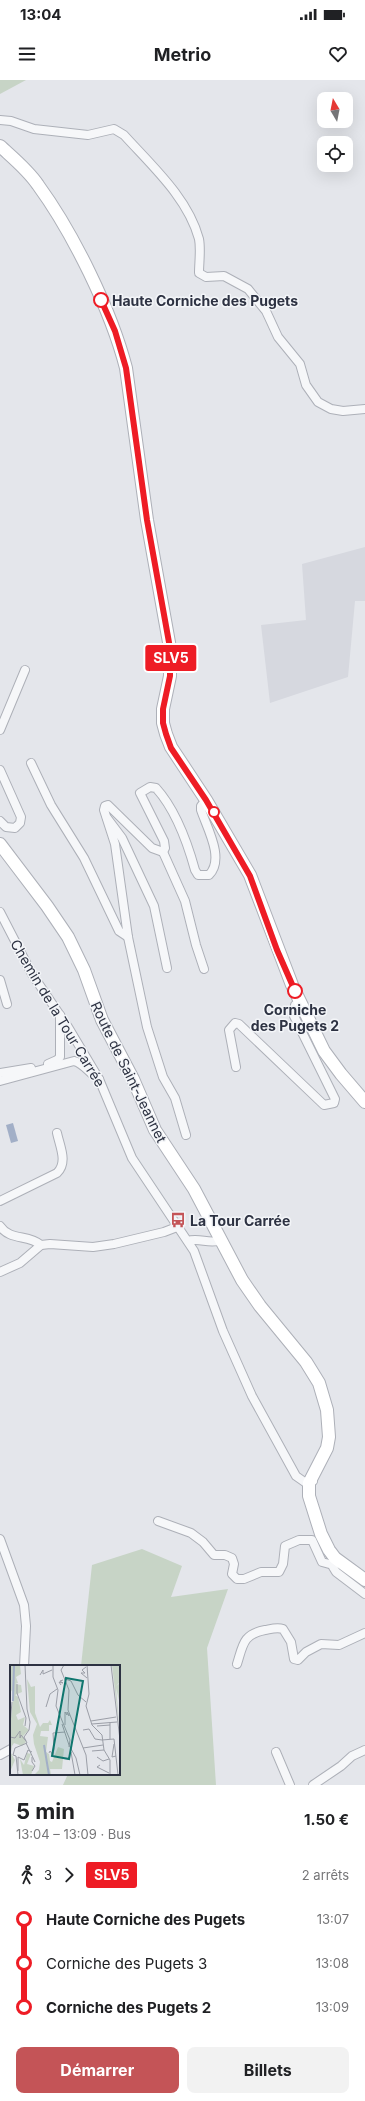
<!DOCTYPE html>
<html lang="fr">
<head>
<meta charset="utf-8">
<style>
	body { margin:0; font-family:Inter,sans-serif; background:#f2f2f2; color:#202124; height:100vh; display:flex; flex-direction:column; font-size:15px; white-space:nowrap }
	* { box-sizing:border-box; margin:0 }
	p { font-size:13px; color:#757577 }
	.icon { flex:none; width:22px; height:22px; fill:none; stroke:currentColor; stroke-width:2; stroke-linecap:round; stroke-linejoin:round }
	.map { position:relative; height:1705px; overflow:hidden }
	.panel { display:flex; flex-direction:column; background:#fff; flex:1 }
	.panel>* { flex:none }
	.badge { padding:0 8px; border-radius:3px; font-size:14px; line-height:26px }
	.needle { width:26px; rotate:350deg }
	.controls { position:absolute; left:317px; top:12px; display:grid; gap:8px }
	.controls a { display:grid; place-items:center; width:36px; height:36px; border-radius:8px; background:#fff; box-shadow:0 4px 16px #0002; font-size:20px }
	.map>.badge { position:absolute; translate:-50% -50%; box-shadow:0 0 0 2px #fff }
	.legs { display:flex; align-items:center; gap:6px; height:44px; padding:0 16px; font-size:13px }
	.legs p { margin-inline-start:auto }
	.summary { display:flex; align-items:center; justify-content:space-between; height:68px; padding:0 16px }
	h1 { font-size:22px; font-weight:700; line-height:30px }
	.primary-button { display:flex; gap:8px; margin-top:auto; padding:8px 16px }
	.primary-button a { flex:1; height:46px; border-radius:8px; background:#c45457; color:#fff; font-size:16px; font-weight:700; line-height:46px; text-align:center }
	.primary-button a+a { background:#f2f2f2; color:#202124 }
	ul { padding:0 16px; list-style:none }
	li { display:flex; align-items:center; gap:14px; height:44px; font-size:15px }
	li i { display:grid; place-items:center; width:6px; height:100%; margin:0 5px; background:currentColor }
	li i::after { content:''; width:10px; height:10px; margin:-5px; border:3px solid; border-radius:50%; background:#fff }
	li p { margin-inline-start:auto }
	li:first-child i { background:linear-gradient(#0000 50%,currentColor 0) }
	li:last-child i { background:linear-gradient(currentColor 50%,#0000 0) }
	.status { display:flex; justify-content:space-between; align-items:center; height:28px; padding:0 20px; background:#fff; direction:ltr }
	.status svg { height:11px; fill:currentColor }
	header { display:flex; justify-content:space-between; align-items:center; height:52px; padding:0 16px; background:#fff; font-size:18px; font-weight:700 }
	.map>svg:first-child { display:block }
	.built { fill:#d6d8df }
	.green { fill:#c7d4c6 }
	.water { fill:#a2afc7 }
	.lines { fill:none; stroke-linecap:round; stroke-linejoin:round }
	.street-casing { stroke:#adb0b8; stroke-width:10 }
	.secondary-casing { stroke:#adb0b8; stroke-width:14 }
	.street { stroke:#f6f7f9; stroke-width:8 }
	.secondary { stroke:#fff; stroke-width:12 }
	.line-1-casing { stroke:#fff; stroke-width:9 }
	.line-1 { stroke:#ee1c25; stroke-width:6 }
	.stop-1-dot { fill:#fff; stroke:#ee1c25; stroke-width:2 }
	.labels { text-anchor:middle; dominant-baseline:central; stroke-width:3; stroke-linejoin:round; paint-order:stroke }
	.stop-label { font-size:14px; font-weight:bold; fill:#2d3242; stroke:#f3f5f8; text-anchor:start }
	.street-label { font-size:14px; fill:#2d3242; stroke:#f3f5f8 }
	.poi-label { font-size:14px; font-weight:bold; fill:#2d3242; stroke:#f3f5f8; text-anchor:start }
	.inset-river { fill:none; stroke:#a2afc7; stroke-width:2 }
	.inset-road { fill:none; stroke:#9b9ea7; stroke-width:1 }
	.view { fill:#0f766e; fill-opacity:0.15; stroke:#0f766e; stroke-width:2 }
	.inset-edge { fill:none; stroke:#2d3242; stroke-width:2 }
</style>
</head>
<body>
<div class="status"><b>13:04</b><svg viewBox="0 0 49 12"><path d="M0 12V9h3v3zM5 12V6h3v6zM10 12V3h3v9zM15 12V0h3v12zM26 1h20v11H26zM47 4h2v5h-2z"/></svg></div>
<header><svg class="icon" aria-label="menu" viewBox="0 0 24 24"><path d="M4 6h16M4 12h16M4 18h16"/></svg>Metrio<svg class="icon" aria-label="heart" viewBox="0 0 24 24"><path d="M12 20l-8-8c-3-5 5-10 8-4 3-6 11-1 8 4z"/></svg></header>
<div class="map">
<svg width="365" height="1705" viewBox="0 0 365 1705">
	<rect width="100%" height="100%" fill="#e4e6eb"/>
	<!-- built -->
	<polygon class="built" points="365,467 365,521 355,521 348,597 270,623 261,545 306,540 302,484"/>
	<!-- green -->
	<g class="green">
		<polygon points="0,0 26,0 0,14"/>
		<polygon points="142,1469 182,1486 171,1517 228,1509 207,1568 216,1705 63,1705 68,1694 119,1694 119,1586 81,1586 92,1485"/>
	</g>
	<!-- water -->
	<polygon class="water" points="13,1043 18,1061 11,1063 6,1045"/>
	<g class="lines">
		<!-- street casing -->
		<g class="street-casing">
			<g id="street">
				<path d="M0 40 11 41 34 49 88 55 114 49 124 55C152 86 188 118 199 159 201 169 199 183 199 193L206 197 224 196 248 209 266 231 278 257 300 284 306 305 318 322 331 329 343 331 365 329"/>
				<polyline points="0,650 25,590"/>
				<polyline points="31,683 51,725 84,778 119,851 128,857"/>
				<polyline points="0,690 21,737 20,743 15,748 6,747 0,741"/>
				<polyline points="107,738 122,758 154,826 167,888"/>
				<polyline points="163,772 185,821 196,865 204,889"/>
				<polyline points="0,832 32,894 68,947 99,999 132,1078 194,1171 223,1251 252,1316 296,1396 306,1403 313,1401"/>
				<polyline points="0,900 7,924"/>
				<polyline points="48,984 57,980 60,977 60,935"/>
				<polyline points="236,987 229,950 235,943 239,944 324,1025 334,1023 335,1019 294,936 295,925 300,922"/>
				<polyline points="0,993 31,988"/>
				<path d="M0 1001 74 981C84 983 89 994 99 999"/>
				<path d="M186 1055 175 1018 163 997 147 947 128 857 115 764 104 730 105 726 108 725 152 768 163 772 165 768 164 761 140 713 150 707 156 708C176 730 187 761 195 790L198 795H209C225 779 207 748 201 730V726L206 720"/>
				<path d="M0 1121 57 1093C68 1082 60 1067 57 1053"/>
				<path d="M0 1146C10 1161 28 1154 41 1165"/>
				<path d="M188 1161C199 1157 210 1165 221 1160"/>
				<polyline points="0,1192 20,1183 41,1165 50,1164 93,1167 114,1164 164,1152 177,1147"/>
				<polyline points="158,1441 191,1453 203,1462 214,1475 225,1475 232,1478 234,1484 232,1494 237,1499 244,1499 261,1492 279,1492 283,1484 285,1466 299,1460 312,1460 322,1482 333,1485"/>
				<polyline points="0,1459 24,1525 26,1546 24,1586"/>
				<polyline points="334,1480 333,1487 336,1492 365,1514"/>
				<path d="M237 1584C243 1565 243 1554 265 1550 271 1549 277 1547 283 1549L291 1562 294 1579 298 1580 306 1572 321 1564 339 1565 365 1553"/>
				<polyline points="276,1672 290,1705"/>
				<polyline points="0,1675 11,1669"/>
				<polyline points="313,1705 341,1686 352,1676 365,1670"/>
			</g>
		</g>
		<!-- secondary casing -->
		<g class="secondary-casing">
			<g id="secondary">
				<path d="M0 66C13 78 28 90 38 105 73 153 111 230 126 288L147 440 170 568V596L163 629V643L166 654 171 667 206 720 250 795 292 905 324 971 341 994 365 1022"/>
				<polyline points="0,764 47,826 68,857 84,890 102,940 133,999 155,1050 194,1109 242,1200 260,1226 306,1282 319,1303 327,1330 329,1357 327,1368 309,1403 309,1416 321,1454 329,1470 335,1478 365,1500"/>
			</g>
		</g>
		<!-- street -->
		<use href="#street" class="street"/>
		<!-- secondary -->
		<use href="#secondary" class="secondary"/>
	</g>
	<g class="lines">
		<!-- line-1 casing -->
		<g class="line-1-casing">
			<polyline id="line-1" points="101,220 115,251 126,288 147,440 170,568 170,596 163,629 163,643 166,654 171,668 206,720 250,796 277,870 295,911"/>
		</g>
		<!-- line-1 -->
		<use href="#line-1" class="line-1"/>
	</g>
	<!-- icons -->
	<defs>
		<g id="bus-bare" transform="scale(1.2)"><path d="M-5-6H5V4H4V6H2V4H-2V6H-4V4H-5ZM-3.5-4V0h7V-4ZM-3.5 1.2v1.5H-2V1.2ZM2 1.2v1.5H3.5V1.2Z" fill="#c45457" stroke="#f3f5f8" stroke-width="2.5" paint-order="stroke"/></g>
	</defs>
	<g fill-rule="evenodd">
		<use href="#bus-bare" x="178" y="1140"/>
	</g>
	<!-- markers -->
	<g class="stop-1-dot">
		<circle cx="101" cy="220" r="7"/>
		<circle cx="214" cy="732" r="5"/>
		<circle cx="295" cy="911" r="7"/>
	</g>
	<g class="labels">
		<!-- stop labels -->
		<g class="stop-label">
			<text x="112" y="220">Haute Corniche des Pugets</text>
			<text x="295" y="929" text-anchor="middle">Corniche<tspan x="295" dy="16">des Pugets 2</tspan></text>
		</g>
		<!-- street labels -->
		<g class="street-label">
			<text transform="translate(58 933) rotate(59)">Chemin de la Tour Carrée</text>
			<text transform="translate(129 992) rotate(64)">Route de Saint-Jeannet</text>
		</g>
		<!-- poi labels -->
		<g class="poi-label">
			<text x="190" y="1140">La Tour Carrée</text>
		</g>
	</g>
	<!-- overview -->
	<g transform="translate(10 1585)">
		<rect width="110" height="110" fill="#e4e6eb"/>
		<path d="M0 0H10L11 9 6 12 8 18 5 19 11 20 12 27 5 30 8 32 11 47 6 50 8 55 15 52 13 60 19 65 13 71 16 77 12 81 4 78 2 81 1 88 5 95 0 107V61L3 34 2 25 0 28ZM102 0H110V17L106 21 110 18V39L106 23 110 68ZM17 14 21 22 25 21V48L30 62 33 58H38L40 55 42 60H39V66H31L30 71 38 72 36 87 39 89 40 96 42 97 48 82 54 84 52 104H40L41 110H24L29 105 30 97 24 79 23 70 27 59 20 47ZM17 88 21 89 17 99 24 101 21 110H13L10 94 14 100Z" fill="#c7d4c6"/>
		<path class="inset-river" d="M3 36 4 0M34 80 39 110"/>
		<path class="inset-road" d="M15 0 17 44 20 57 19 65 14 72 17 78M43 0V12L48 25 46 41 60 75 59 82M54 0 51 5 59 25 58 45 76 90 78 110M77 0 79 29 76 41 82 60 92 70 94 85 100 95V110M101 0 110 75M76 2 72 5 75 8H71L77 13M30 10 33 5V9L42 5M55 14 61 16 68 30 76 37M7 19V28L16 53 15 61M51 20 49 17 53 18 50 16 53 15M36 42 40 29 47 24M81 56 106 52M0 59 2 37M52 59 59 80M82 59 107 57M55 60V47L57 50V47L59 51V48M87 61 100 60M73 65 79 64 85 74 92 75M0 72 5 73 10 66V73L11 70 16 76M100 74V57M104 74 108 110M92 75 104 74M16 78 25 97M104 79 102 92 106 91M59 80 66 93 70 110M73 83 93 80M82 86 94 85M61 87 65 110M39 88 40 86 43 90 44 84 43 68 55 67M87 92 93 96 99 94M90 100 87 102 99 108M8 106V92L14 95 18 85 22 87M22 106 25 101 22 97V92M8 110 6 91 3 90 5 83 17 78"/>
		<path class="view" d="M56 13 73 16 59 94 42 91Z"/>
		<rect width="110" height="110" class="inset-edge"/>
	</g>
</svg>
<div class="controls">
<a><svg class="needle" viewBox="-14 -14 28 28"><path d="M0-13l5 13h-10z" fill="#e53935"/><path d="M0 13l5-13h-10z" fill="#757577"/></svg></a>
<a><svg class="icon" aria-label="locate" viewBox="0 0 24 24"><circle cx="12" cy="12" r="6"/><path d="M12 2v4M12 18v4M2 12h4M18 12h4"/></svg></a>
</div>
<b class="badge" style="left:171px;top:578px;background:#ee1c25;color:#fff">SLV5</b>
</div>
<section class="panel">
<div class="summary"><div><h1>5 min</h1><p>13:04 – 13:09 · Bus</p></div><b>1.50 €</b></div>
<div class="legs"><svg class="icon" aria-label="walk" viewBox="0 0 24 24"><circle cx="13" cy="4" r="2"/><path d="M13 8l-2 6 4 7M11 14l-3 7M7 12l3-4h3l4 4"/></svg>3<svg class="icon" aria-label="forward" viewBox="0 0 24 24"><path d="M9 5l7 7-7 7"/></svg><b class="badge" style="background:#ee1c25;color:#fff">SLV5</b><p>2 arrêts</p></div>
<ul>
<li><i style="color:#ee1c25"></i><b>Haute Corniche des Pugets</b><p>13:07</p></li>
<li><i style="color:#ee1c25"></i><span>Corniche des Pugets 3</span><p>13:08</p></li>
<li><i style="color:#ee1c25"></i><b>Corniche des Pugets 2</b><p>13:09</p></li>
</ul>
<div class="primary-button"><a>Démarrer</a><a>Billets</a></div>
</section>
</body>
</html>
